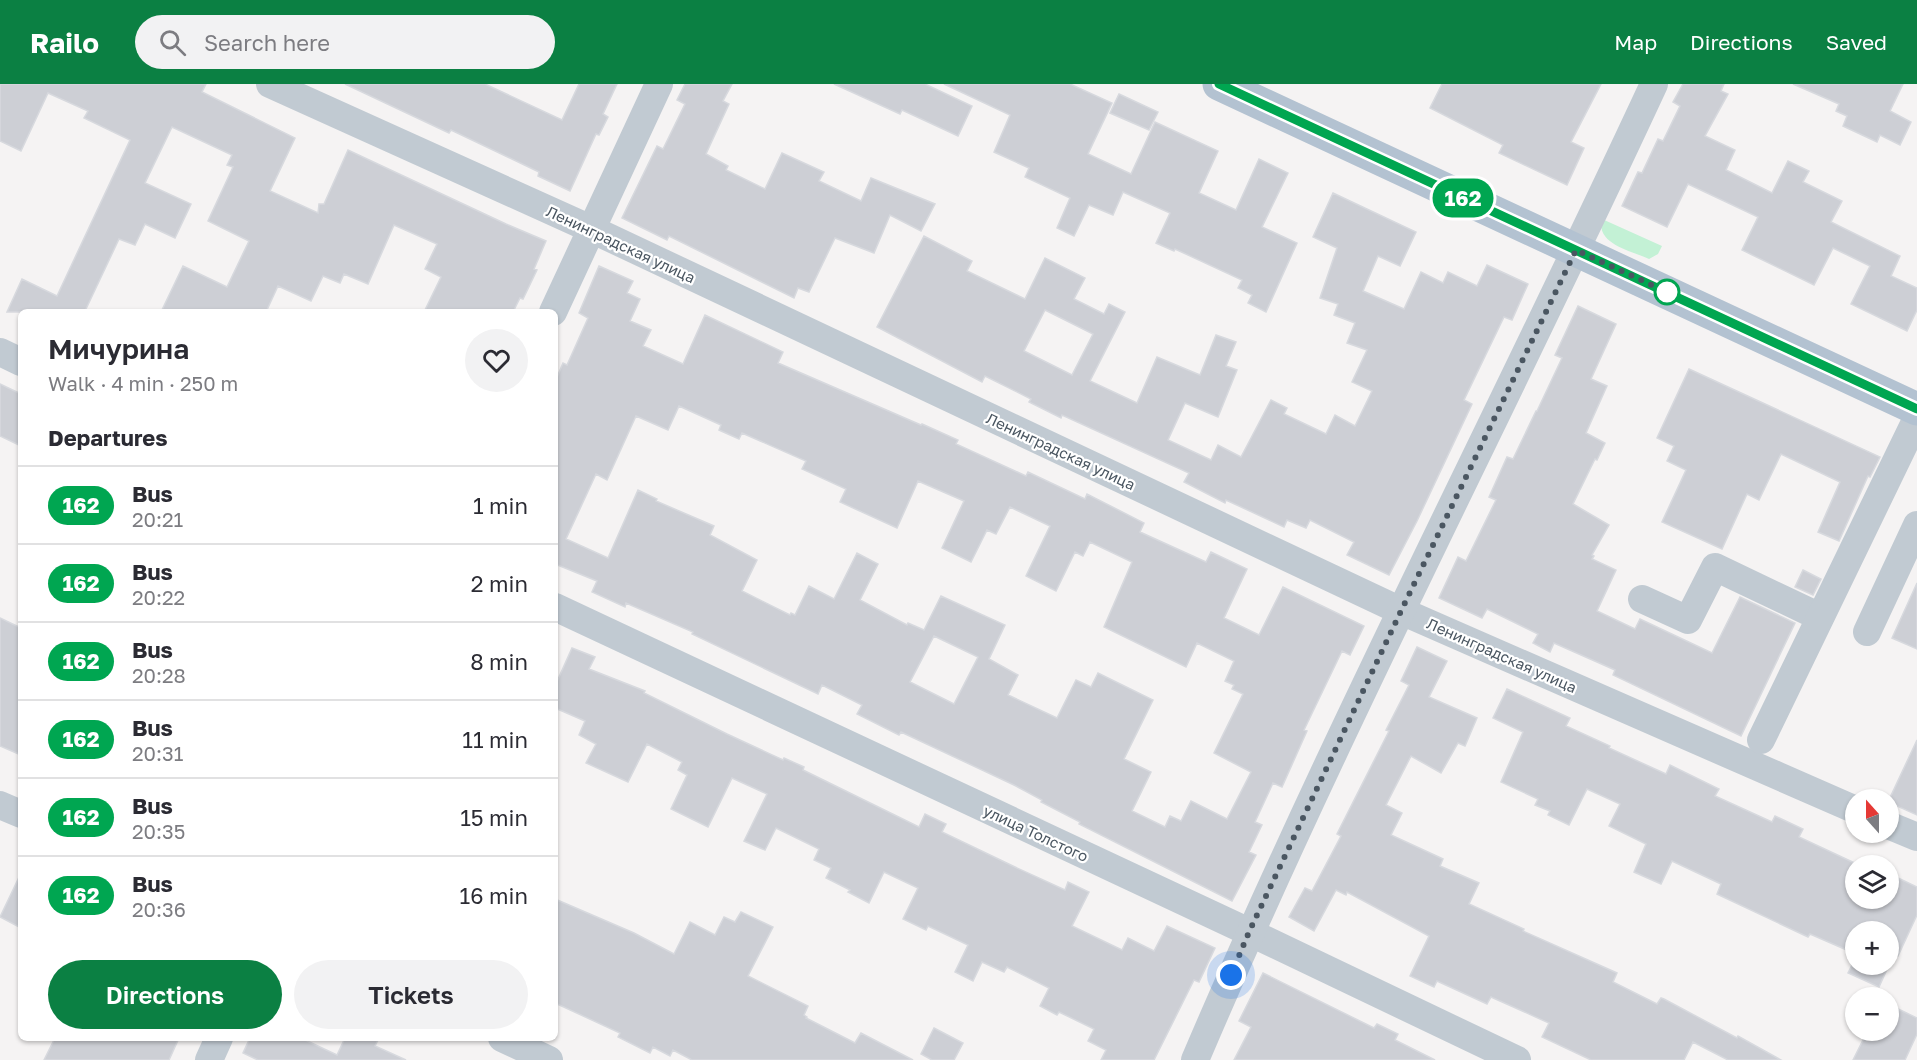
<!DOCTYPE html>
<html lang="en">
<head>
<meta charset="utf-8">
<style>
	body { margin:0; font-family:"Golos Text",sans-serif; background:#f2f2f3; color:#2b2b33; height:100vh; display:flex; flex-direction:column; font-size:22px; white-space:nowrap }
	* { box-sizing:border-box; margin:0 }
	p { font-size:20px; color:#7c7c81 }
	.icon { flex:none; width:33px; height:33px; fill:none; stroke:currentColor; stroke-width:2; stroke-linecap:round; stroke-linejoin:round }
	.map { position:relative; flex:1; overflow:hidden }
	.sheet { position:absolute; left:18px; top:225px; width:540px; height:732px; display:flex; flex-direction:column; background:#fff; border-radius:9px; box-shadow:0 2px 4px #0004 }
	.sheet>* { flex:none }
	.badge { padding:0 12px; border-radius:20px; font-size:21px; line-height:39px }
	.needle { width:39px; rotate:339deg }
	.fabs { position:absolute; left:1845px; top:705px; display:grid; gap:12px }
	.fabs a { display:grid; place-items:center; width:54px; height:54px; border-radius:50%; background:#fff; box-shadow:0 2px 4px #0004; font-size:30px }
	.you { position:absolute; width:30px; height:30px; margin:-15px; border:4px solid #fff; border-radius:50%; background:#1a73e8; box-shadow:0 0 0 9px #1a73e833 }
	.map>.badge { position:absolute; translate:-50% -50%; box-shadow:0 0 0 3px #fff }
	h2 { padding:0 30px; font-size:22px; line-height:54px }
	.round { display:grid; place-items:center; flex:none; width:63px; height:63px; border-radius:32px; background:#f2f2f3 }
	.head { display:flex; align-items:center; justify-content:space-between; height:102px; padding:0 30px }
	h1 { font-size:28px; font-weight:600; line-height:45px }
	.button { display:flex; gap:12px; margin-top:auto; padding:12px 30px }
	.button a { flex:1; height:69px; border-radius:36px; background:#0b8043; color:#fff; font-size:24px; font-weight:600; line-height:69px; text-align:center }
	.button a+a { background:#f2f2f3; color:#2b2b33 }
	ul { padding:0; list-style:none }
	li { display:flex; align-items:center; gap:18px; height:78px; padding:0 30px; border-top:2px solid #e1e1e2 }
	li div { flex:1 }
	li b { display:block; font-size:22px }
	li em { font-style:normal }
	li .badge { min-width:66px; font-weight:700; text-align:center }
	header { display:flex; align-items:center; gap:36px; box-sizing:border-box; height:84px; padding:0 30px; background:#0b8043; color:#fff }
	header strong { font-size:28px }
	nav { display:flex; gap:33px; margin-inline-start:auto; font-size:21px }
	.search { width:420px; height:54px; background:#f2f2f3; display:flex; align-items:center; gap:15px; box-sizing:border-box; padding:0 21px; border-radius:33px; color:#7c7c81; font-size:22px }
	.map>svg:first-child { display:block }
	.green { fill:#c3f1d5 }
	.building { fill:#cdcfd5; stroke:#d7d9de; stroke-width:1.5; fill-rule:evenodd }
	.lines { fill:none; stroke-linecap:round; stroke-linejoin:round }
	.minor { stroke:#c1cad2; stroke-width:28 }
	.major { stroke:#b3c2d1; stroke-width:33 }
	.line-casing { stroke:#fff; stroke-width:14 }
	.line { stroke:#00a651; stroke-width:9 }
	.walk { stroke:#4a5661; stroke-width:6; stroke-dasharray:0 10.8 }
	.stop-dot { fill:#fff; stroke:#00a651; stroke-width:3 }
	.labels { text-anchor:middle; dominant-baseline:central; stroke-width:4.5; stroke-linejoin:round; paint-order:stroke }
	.street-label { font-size:15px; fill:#4a5661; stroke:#fff }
</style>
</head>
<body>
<header>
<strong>Railo</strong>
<div class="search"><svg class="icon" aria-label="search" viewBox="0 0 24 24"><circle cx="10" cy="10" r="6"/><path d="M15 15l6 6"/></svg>Search here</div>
<nav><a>Map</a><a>Directions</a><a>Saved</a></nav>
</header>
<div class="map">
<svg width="1917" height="976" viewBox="0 0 1917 976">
	<rect width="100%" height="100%" fill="#f5f3f3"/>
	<!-- green -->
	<path class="green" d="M1602 135 1662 162 1658 170 1649 175C1632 167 1595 160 1602 135Z"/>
	<!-- building -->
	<g class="building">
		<polygon points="0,0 206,0 202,8 295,54 270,107 318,129 319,120 324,120 348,66 506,140 546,157 534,185 537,186 523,215 520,214 513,228 424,228 441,193 425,185 437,160 394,141 368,200 344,190 340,199 323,192 311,217 278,202 266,228 161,228 183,182 227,203 249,157 208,137 233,83 227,81 232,71 172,43 145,99 191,120 175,154 145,140 135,161 119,155 86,225 93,228 7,228 22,195 57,212 130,56 84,34 88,27 48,9 21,67 0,57"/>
		<polygon points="345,0 485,0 562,36 579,0 617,0 603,30 608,33 599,51 596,50 570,107 538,92 539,88 451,46 449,49"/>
		<polygon points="685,0 732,0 723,17 729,20 706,70 728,82 726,86 765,105 782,69 824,88 819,97 861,117 871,94 935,120 921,147 890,131 874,169 835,154 809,208 798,204 794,214 669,152 667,156 622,134 657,62 663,65 685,20 677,16"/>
		<polygon points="834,0 925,0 972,22 958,52 902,26 900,30"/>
		<polygon points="944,0 1070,0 1112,19 1088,70 1131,90 1155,38 1218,67 1199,109 1236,126 1259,75 1288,89 1262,143 1297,159 1266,228 1248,219 1252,211 1238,204 1242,196 1175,165 1174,167 1156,159 1170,129 1123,108 1113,131 1089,121 1074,152 1057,144 1070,114 1025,93 1029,84 994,68 1010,31"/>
		<polygon points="1442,0 1601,0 1571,58 1584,64 1567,101 1499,69 1503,61 1430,24"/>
		<polygon points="1683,0 1724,0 1721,7 1728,10 1705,52 1735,66 1726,86 1772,109 1788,77 1809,87 1803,98 1842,117 1831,138 1900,172 1891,192 1917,204 1917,226 1907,247 1851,220 1870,182 1833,164 1814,201 1742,166 1758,133 1688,100 1667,143 1622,122 1638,88 1642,89 1658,55 1663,57 1680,22 1673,18"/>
		<polygon points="1793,0 1903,0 1890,27 1911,38 1900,61 1880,51 1877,58 1843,42 1847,32 1836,27 1839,20"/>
		<polygon points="1119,10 1158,28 1149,46 1110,29"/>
		<path d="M1333 109 1416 148 1400 182 1378 172 1363 207 1404 225 1421 188 1443 199 1448 188 1477 202 1487 181 1528 200 1512 236 1504 233 1464 316 1472 320 1417 437 1389 491 1347 471 1354 458 1310 436 1306 444 1287 436 1284 443 1226 416 1225 419 1184 398 1189 389 1062 331 1061 334 1029 318 1031 315 985 292 982 298 877 243 924 152 972 177 967 187 1025 215 1045 174 1085 194 1074 215 1104 230 1109 220 1125 228 1090 297 1137 319 1157 273 1200 291 1216 251 1236 258 1226 282 1237 286 1218 333 1185 319 1168 356 1211 376 1218 361 1241 373 1271 316 1287 324 1284 330 1326 350 1335 331 1355 342 1372 307 1352 298 1367 266 1347 259 1355 239 1334 231 1338 220 1320 214 1337 164 1313 153ZM1045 226 1093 250 1072 291 1024 267Z"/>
		<path d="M599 182 633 197 627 209 640 215 630 237 651 246 643 262 683 280 705 231 783 268 778 279 921 341 922 340 958 356 956 360 1026 392 1028 388 1085 415 1087 410 1144 439 1140 448 1206 478 1211 468 1247 485 1224 534 1259 551 1283 503 1364 542 1350 571 1342 567 1304 646 1307 647 1282 703 1273 699 1255 738 1262 741 1249 768 1256 771 1232 817 1079 740 1080 738 1041 718 1042 716 1014 701 901 648 899 651 857 630 862 621 822 601 818 610 692 550 693 548 626 519 625 523 592 508 597 497 555 480V298L563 279 567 281 588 234 579 229ZM679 322 721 341 719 346 739 355 742 349 806 377 802 385 846 405 840 418 897 444 918 397 964 417 942 464 971 478 987 446 996 450 1010 423 1050 442 1026 492 1056 507 1075 468 1083 472 1090 458 1132 478 1104 543 1186 583 1197 559 1234 577 1225 597 1234 601 1232 605 1243 610 1214 669 1251 688 1227 735 1191 717 1181 737 1170 732 1165 743 1132 727 1151 688 1124 675 1153 616 1098 589 1091 603 1076 596 1057 634 1008 611 1018 591 989 575 1005 541 941 512 924 546 908 539 907 541 860 516 878 480 857 469 834 515 809 502 795 531 791 529 790 531 742 507 757 476 710 451 714 442 656 417 657 415 638 406 608 474 566 455 596 390 607 396 636 332 668 346ZM934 552 978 573 954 620 910 598Z"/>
		<polygon points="1578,222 1616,240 1591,295 1607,302 1586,349 1605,359 1597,376 1595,375 1573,420 1609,441 1592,471 1594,472 1592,475 1616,486 1597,527 1635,545 1640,535 1712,569 1740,513 1795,539 1741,652 1613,591 1615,586 1554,559 1550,568 1533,559 1538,550 1487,525 1482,534 1439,514 1458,473 1466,477 1496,416 1489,413 1507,373 1513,375 1536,327 1537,327 1562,274 1555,271"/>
		<polygon points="1689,285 1880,373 1870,393 1868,392 1839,457 1818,448 1840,398 1781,370 1759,416 1747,410 1722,465 1662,438 1686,386 1667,377 1674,362 1657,354"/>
		<polygon points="0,300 21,310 21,362 0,352"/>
		<polygon points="1803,486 1821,495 1813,511 1795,503"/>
		<polygon points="1917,499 1917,565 1892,554"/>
		<polygon points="0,534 21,544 21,671 0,662"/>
		<polygon points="1417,563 1447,577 1429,613 1477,634 1465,662 1458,659 1441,689 1411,672 1386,721 1402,729 1391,751 1443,775 1440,782 1479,799 1469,820 1524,845 1523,847 1617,889 1613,898 1657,920 1661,914 1664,915 1737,954 1738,952 1781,976 1728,976 1693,958 1684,976 1591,976 1542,953 1549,939 1491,913 1487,920 1437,897 1434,903 1410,892 1429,852 1347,808 1346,811 1336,806 1314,847 1289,833 1305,804 1312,807 1341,752 1337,750 1389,647 1386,646 1409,601 1401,597"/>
		<polygon points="572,564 595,573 589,585 645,607 644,609 727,650 783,676 784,674 804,683 803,686 919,743 925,730 946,740 942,748 1015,783 1065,806 1068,798 1089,808 1072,842 1122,866 1128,854 1154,867 1167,842 1215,864 1199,898 1194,896 1154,976 1101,976 1106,966 1088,957 1094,945 1059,928 1057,931 1040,922 1049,904 1007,883 1004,888 982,878 973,897 955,888 968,861 928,842 926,846 903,835 918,804 884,788 869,819 848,808 850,806 826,794 831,784 814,776 819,765 776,744 765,766 744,757 767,710 732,694 708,743 671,725 687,691 678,686 682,678 647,660 628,698 586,679 596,660 579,651 585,637 555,624 555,602"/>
		<polygon points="1507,605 1570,634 1566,642 1610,662 1609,664 1666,690 1670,681 1719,705 1715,712 1772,738 1775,732 1803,745 1799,753 1861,782 1856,782 1856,814 1888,814 1888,794 1890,795 1892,791 1917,803 1917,831 1898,872 1894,870 1879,903 1848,889 1856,873 1856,880 1888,880 1888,848 1856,848 1856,870 1810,850 1808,853 1717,810 1721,800 1672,777 1661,800 1634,788 1646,760 1609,742 1620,720 1587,705 1569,741 1548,731 1550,727 1535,721 1538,715 1501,698 1523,648 1493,634"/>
		<polygon points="1917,656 1917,731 1888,718"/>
		<polygon points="21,789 21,844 0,833"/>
		<polygon points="555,815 634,849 674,870 690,838 715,851 724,833 735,838 741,828 773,843 748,892 808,922 804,931 807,933 806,934 855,959 861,949 913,976 692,976 673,966 670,972 653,963 650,969 618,953 620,949 555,919"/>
		<polygon points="1263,889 1374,944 1377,940 1398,950 1395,956 1435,976 1234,976 1251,943 1239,937"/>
		<polygon points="1888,920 1917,934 1917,950 1905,976 1853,976 1868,946 1888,946"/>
		<polygon points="934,944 963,959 954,976 932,976 921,970"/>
		<polygon points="55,954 179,954 169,976 44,976"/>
		<polygon points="250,954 301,954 337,971 345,954 379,954 375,962 406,976 258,976 243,969"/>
	</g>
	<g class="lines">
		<!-- minor -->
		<g class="minor">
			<polyline points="270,0 591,145 1401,527 1856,726"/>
			<polyline points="553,228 659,0"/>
			<polyline points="0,268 21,278"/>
			<polyline points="1642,515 1688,536 1715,483 1820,533"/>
			<polyline points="555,523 1249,848 1517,976"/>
			<polyline points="1867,548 1917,441"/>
			<polyline points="1761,656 1917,334"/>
			<polyline points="0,721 21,730"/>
			<polyline points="1888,741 1917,753"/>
			<polyline points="502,954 549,976"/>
			<polyline points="209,976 219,954"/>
			<path d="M1195 976C1336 645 1503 326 1654 0"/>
		</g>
		<!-- major -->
		<polyline class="major" points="1219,0 1917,325"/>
	</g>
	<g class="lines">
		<!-- line casing -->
		<g class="line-casing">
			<polyline id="line" points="1219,0 1917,325"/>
		</g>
		<!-- line -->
		<use href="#line" class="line"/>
		<!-- walk -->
		<polyline class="walk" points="1231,891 1249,848 1401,527 1576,166 1667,208"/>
	</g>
	<!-- markers -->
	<circle class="stop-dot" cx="1667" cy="208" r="12"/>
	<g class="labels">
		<!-- street labels -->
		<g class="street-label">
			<text transform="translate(621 160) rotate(25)">Ленинградская улица</text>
			<text transform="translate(1061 367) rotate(25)">Ленинградская улица</text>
			<text transform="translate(1502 571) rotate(24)">Ленинградская улица</text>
			<text transform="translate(1036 749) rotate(25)">улица Толстого</text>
		</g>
	</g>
</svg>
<div class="fabs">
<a><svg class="needle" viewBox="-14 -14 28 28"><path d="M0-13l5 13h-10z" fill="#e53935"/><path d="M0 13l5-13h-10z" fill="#7c7c81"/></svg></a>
<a><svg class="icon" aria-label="layers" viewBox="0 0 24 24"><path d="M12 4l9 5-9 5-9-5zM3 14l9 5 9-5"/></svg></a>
<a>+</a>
<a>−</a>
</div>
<div class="you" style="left:1231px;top:891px"></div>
<b class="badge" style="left:1463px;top:114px;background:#00a651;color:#fff">162</b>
<section class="sheet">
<div class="head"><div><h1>Мичурина</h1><p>Walk · 4 min · 250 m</p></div><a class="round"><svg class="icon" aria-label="heart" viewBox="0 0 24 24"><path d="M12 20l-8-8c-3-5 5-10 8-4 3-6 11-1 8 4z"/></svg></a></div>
<h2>Departures</h2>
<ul>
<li><span class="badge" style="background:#00a651;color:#fff">162</span><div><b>Bus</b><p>20:21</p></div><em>1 min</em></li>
<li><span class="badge" style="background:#00a651;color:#fff">162</span><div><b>Bus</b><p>20:22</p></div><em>2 min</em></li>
<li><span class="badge" style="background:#00a651;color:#fff">162</span><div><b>Bus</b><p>20:28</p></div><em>8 min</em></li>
<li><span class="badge" style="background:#00a651;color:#fff">162</span><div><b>Bus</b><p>20:31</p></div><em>11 min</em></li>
<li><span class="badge" style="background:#00a651;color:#fff">162</span><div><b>Bus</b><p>20:35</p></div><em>15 min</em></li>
<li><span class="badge" style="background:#00a651;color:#fff">162</span><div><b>Bus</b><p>20:36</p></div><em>16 min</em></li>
</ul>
<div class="button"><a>Directions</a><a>Tickets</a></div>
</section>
</div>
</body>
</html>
